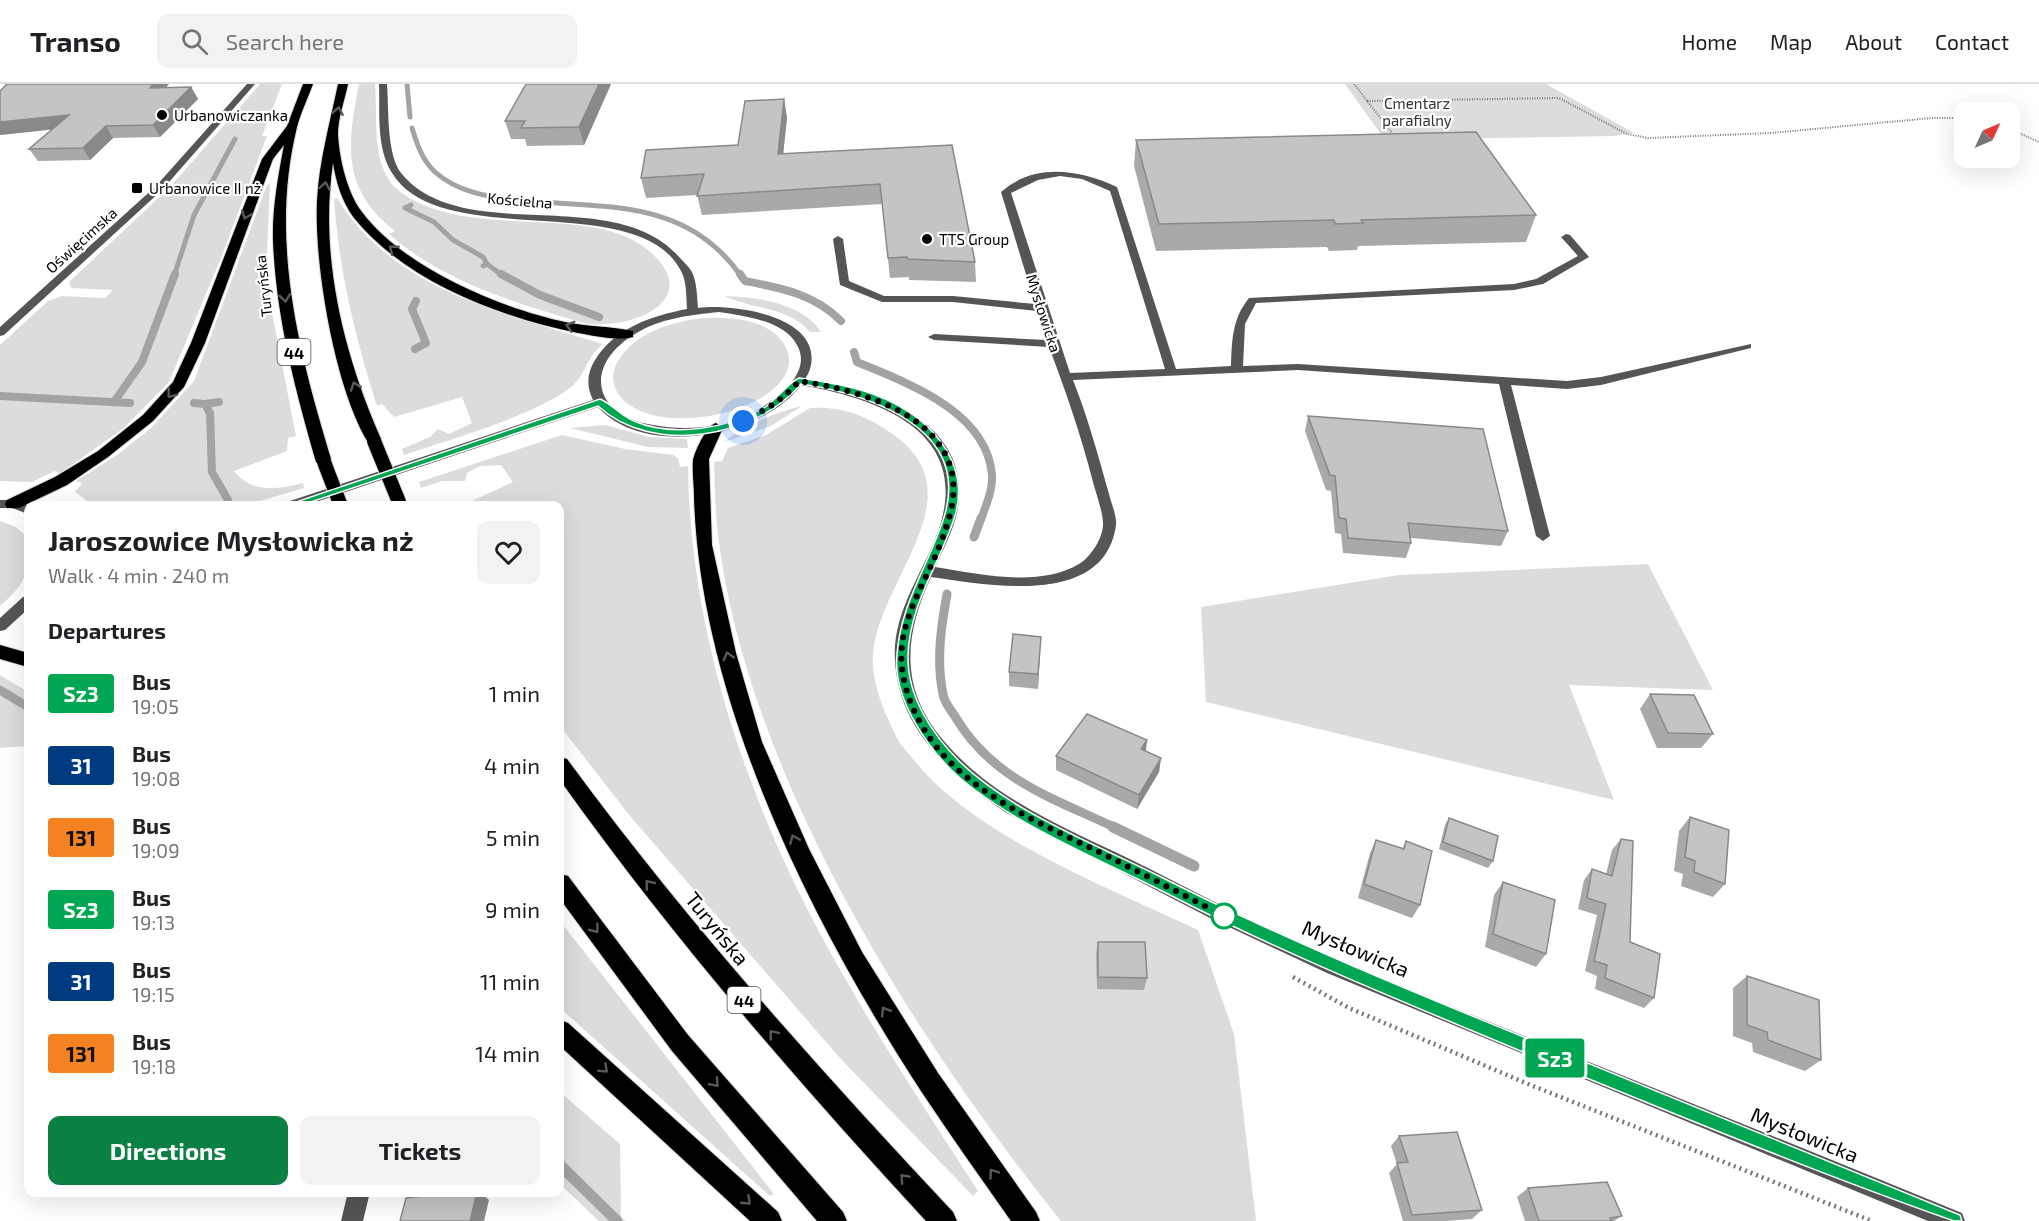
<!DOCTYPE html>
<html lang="en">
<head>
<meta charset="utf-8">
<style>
	body { margin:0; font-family:"Exo 2",sans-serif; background:#f2f2f2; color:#202124; height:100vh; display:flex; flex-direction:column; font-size:22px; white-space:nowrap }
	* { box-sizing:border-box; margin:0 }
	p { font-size:20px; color:#757577 }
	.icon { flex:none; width:33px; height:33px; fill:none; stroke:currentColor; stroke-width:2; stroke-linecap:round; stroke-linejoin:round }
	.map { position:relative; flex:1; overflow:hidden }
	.panel { position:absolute; left:24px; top:417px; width:540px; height:696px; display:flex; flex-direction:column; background:#fff; border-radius:12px; box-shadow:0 6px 24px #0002 }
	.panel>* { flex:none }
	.badge { padding:0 12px; border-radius:4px; font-size:21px; line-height:39px }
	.needle { width:39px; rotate:46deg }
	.controls { position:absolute; left:1954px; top:18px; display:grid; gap:12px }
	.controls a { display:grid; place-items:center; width:66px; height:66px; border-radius:12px; background:#fff; box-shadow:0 6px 24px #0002; font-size:30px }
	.you { position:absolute; width:30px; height:30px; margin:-15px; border:4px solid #fff; border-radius:50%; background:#1a73e8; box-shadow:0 0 0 9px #1a73e833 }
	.map>.badge { position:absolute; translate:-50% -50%; box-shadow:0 0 0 3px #fff }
	h2 { padding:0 24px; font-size:22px; line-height:54px }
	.round { display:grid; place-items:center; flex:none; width:63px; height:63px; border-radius:12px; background:#f2f2f2 }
	.summary { display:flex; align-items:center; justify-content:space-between; height:102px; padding:0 24px }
	h1 { font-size:28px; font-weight:700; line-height:45px }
	.primary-button { display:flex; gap:12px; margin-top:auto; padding:12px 24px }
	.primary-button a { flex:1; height:69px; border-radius:12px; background:#0b8043; color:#fff; font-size:24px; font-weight:700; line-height:69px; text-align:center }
	.primary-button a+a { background:#f2f2f2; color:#202124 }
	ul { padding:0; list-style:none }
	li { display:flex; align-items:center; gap:18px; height:72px; padding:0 24px }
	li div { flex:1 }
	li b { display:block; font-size:22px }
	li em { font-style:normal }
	li .badge { min-width:66px; font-weight:700; text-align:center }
	header { display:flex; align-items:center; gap:36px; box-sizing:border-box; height:84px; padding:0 30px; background:#fff; border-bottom:2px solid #e0e0e0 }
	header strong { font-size:28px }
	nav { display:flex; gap:33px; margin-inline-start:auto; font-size:21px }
	.search { width:420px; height:54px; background:#f2f2f2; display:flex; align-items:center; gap:15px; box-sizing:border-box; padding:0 21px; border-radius:12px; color:#757577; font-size:22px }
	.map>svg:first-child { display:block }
	.green { fill:#dcdcdc }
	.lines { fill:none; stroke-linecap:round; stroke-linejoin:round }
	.stream-far3 { stroke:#a3a3a3; stroke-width:5 }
	.stream-far2 { stroke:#a3a3a3; stroke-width:8 }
	.stream-far1 { stroke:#a3a3a3; stroke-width:9 }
	.stream { stroke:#a3a3a3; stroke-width:11 }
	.highway-casing { stroke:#dbdbdb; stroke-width:2 }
	.path-far1 { stroke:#777; stroke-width:2; stroke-dasharray:1 1.5; stroke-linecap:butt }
	.path { stroke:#777; stroke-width:4.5; stroke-dasharray:2 4; stroke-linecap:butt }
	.minor { fill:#555; fill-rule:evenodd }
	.highway { fill:#000; fill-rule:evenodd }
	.highway-bridge-casing { stroke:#dbdbdb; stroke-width:16; stroke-linecap:butt }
	.highway-bridge { stroke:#000; stroke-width:14 }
	.wall { fill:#a9a9a9 }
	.shaded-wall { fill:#898989 }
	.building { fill:#c4c4c4; stroke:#898989; stroke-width:1.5 }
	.oneway { stroke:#595959 }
	.line { fill:#00a651; stroke:#fff; stroke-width:1.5 }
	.walk { stroke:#000; stroke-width:6; stroke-dasharray:0 10.8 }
	.poi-dot { fill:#000; stroke:#fff; stroke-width:2 }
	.stop-dot { fill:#fff; stroke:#00a651; stroke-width:3 }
	.labels { text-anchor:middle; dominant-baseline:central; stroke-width:4.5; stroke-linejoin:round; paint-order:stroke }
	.far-park-label { font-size:15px; fill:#333; stroke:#fff }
	.far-poi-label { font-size:15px; fill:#000; stroke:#fff; text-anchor:start }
	.far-street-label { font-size:15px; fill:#000; stroke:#fff }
	.shield { fill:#fff; stroke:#4c4c4c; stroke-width:1.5 }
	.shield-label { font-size:16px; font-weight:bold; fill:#000 }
	.near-street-label { font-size:21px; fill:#000; stroke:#fff }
</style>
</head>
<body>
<header>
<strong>Transo</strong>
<div class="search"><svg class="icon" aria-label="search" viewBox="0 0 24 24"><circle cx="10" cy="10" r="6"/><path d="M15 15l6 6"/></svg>Search here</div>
<nav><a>Home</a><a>Map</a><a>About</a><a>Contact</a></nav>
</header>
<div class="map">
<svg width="2039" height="1137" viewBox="0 0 2039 1137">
	<rect width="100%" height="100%" fill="#fff"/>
	<!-- green -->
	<g class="green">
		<polygon points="260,0 282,0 262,52 267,52 221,174 169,298 124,344 59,390 55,387 32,398 0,397 0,261 48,217 62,212 105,214 113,206 71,204 69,198 170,103"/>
		<path d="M359 0H375C378 34 370 84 399 107 468 159 590 117 648 166 707 216 631 247 584 239 516 219 443 198 389 150L395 147C341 104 347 62 359 0Z"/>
		<polygon points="1345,0 1546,0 1634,49 1614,52 1385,56"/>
		<path d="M270 100 267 169 270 219 296 352 288 354 287 367 234 387C251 409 277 406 303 399L304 404 246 421H92L75 408 82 399 76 397 117 371 151 344 194 297 267 101Z"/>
		<path d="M337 114C394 207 506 230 603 260 587 272 586 291 571 303 534 332 451 355 404 371L402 365 430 353 438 345 449 350 472 339 462 313 394 333 382 320 377 322C355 253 339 187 334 115Z"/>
		<path d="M725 212C757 213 803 219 821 248H810C788 222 753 226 725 212Z"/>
		<path d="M705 234C731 233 765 235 782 257 825 316 660 365 619 311 612 301 611 288 618 277 635 248 674 237 705 234Z"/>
		<path d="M802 322 771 342 724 358C744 341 777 328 802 322Z"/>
		<path d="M810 324C843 322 867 332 894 351 983 415 867 504 873 583 875 608 887 634 898 656 903 665 912 673 918 681 980 754 1111 805 1198 846L1234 950 1256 1137H1061C912 952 742 682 717 442 715 421 715 399 714 378L722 377 728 364 766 351Z"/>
		<polygon points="606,341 649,353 687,355 688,364 648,363 570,344"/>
		<path d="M562 351 625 365 673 371 678 374 680 383 688 382C690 562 756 742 846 896 887 968 933 1037 978 1107L973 1112 840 974 630 732 560 642V422L463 421 513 398 501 381 480 382 467 389 465 397H442L421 404 419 398Z"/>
		<path d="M0 437 16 443 28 454C29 490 27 498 0 522Z"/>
		<polygon points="1648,480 1713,606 1569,601 1614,716 1206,618 1201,523 1399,491"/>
		<polygon points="0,591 28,608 28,662 0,664"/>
		<polygon points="560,837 774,1110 770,1112 560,924"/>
		<polygon points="560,1008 620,1060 621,1133 626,1137 599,1137 560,1100"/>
	</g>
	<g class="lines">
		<!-- stream-far3 -->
		<g class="stream-far3">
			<polyline points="407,0 410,33"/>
			<path d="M412 44C417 60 422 76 435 88 457 108 489 113 516 116 602 125 685 112 741 192"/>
			<polyline points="411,121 405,124 434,138 453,156 483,173 487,180 483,182"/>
			<polyline points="487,180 503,192"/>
			<polyline points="174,192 194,131 235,55"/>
		</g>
		<!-- stream-far2 -->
		<g class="stream-far2">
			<polyline points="501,190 540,211 599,233"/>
			<path d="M740 190 745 197C781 204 814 210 841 237"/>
			<polyline points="415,265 426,259 412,225 416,217"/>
			<path d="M854 268 857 278C907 299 987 327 992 391 993 405 986 422 981 435"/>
			<polyline points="0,312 130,319"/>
			<polyline points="114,318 142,278 175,190"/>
			<polyline points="194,319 205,320 210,329 212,388 228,416"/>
			<polyline points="205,320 219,318"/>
		</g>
		<!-- stream-far1 -->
		<g class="stream-far1">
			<polyline points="974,453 981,434"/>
			<path d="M947 510C941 544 936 576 943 610 944 619 952 627 956 634 993 696 1055 715 1116 744"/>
			<polyline points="0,606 28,623"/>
		</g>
		<!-- stream -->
		<g class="stream">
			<polyline points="1113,743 1194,782"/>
			<polyline points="560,1081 617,1137"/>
		</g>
		<!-- highway casing -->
		<g class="highway-casing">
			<g id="highway">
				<path d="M303 0H313C308 14 301 28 297 43 269 157 299 269 332 378L329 381 324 383 316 378C295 305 276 233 273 157 272 125 278 93 284 61L273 75 205 259 184 303 153 337 108 373 67 401 19 424H7L5 420 7 416 55 393 98 367 143 331 173 298 191 259 262 75 287 42Z"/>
				<path d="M338 0H348C345 15 338 34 338 50 339 73 347 109 362 128 403 183 499 224 565 238 587 243 611 242 633 247V253C616 257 595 252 578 249 500 233 406 198 354 134 342 118 336 98 333 79 319 173 344 272 382 357L374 362 369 360C335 306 314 181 317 117 319 77 330 39 338 0Z"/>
				<path d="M716 339 723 344 709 375 712 461 736 569 762 658 809 765 862 868 938 989 1036 1128 1040 1137H1011C981 1094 950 1051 921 1007 811 838 700 617 694 413 694 401 692 388 693 376 695 367 706 342 716 339Z"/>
				<polygon points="0,561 28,569 28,583 0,575"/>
				<path d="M560 673 567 675C685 836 817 983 953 1128L957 1137H926C796 996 671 852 560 696Z"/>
				<polygon points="560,790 568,792 688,951 843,1128 847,1137 817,1137 672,967 560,815"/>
				<polygon points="560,936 568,939 778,1128 782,1137 750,1137 560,962"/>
			</g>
		</g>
		<!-- path-far1 -->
		<g class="path-far1">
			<polyline points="1354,0 1396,54"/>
			<polyline points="1367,17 1559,14 1627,50 1648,54 1771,49 1931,34 1965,34"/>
			<polyline points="2010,45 2039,58"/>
		</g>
		<!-- path -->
		<polyline class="path" points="1293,893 1349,924 1533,1002 1872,1137"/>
		<!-- minor -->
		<g class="minor">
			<polygon points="247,0 255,0 162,106 4,251 0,252 0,243 156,102"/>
			<path d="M379 0H387C389 24 386 69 401 89 462 164 615 98 680 174 684 178 689 183 692 188 697 199 697 212 698 224 728 220 799 229 810 264 813 274 812 285 805 295 870 306 964 332 959 414 958 438 945 462 935 483 979 490 1039 504 1079 480 1092 472 1104 452 1103 438 1102 425 1096 410 1093 398 1081 351 1066 308 1049 263L934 256 928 253 934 250 1046 256 1037 227 953 218H882L840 201 833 155 838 152 843 155 849 197 884 212H953L1035 220 1001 108C1035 78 1080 86 1117 103L1176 285 1231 282C1232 256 1232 235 1249 214L1514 200 1536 195 1578 172 1561 153 1566 150 1570 151 1589 173 1543 200 1514 206 1256 219 1245 240 1243 282 1298 280 1567 297 1601 293 1751 260V264L1601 301 1567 305 1511 301 1550 452 1543 457 1536 452 1499 300 1298 286 1073 296C1088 334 1098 371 1109 410 1111 419 1117 432 1116 441 1105 524 988 501 931 493 904 552 899 605 944 657 996 719 1078 749 1148 784 1212 817 1277 850 1343 878 1411 907 1480 934 1549 962 1687 1017 1825 1073 1962 1129L1965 1137H1928L1327 889 1214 836 1005 728C952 692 898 645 895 576 892 531 920 493 936 453 976 350 884 316 801 301 763 353 644 375 598 323L304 422H283L284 419 593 316C586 302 587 289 595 276 615 244 651 232 687 225 686 214 687 200 682 189 641 102 442 170 392 89 376 64 380 28 379 0ZM1060 92 1082 95 1110 107 1165 285 1070 289 1011 109 1038 96ZM719 228C743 232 784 236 797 261 816 294 761 328 735 336 709 345 680 346 653 341 592 332 583 281 635 250 660 234 691 231 719 228Z"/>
			<polygon points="0,416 13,416 29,422 28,430 12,424 0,424"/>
			<polygon points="28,512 28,525 5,546 0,547 0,534 23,513"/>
			<polygon points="348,1108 370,1108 363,1137 341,1137"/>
		</g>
		<!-- highway -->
		<use href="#highway" class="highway"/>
		<!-- highway-bridge casing -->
		<g class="highway-bridge-casing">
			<g id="highway-bridge">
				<polyline points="374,357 399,418"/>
				<polyline points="324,378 341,422"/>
			</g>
		</g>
		<!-- highway-bridge -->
		<use href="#highway-bridge" class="highway-bridge"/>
	</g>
	<!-- wall -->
	<g class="wall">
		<polygon points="611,0 584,61 527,62 525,55 511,55 505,37"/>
		<polygon points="191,3 198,15 160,53 113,54 90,76 38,77 29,65 52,45 0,51 166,4"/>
		<polygon points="784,15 787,34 783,70 952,61 975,178 976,198 909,196 909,193 890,194 882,120 702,131 697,111 646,114 641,94 738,61"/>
		<polygon points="1136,56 1536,131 1526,158 1358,162 1357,166 1329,167 1327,163 1156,167 1134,82"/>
		<polygon points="1308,332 1508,447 1501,462 1411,454 1411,459 1406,474 1343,469 1341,450 1335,449 1331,407 1326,406 1305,347"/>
		<polygon points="1040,567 1038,605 1009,602 1009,588"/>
		<polygon points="1650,610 1713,650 1701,664 1657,664 1640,625"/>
		<polygon points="1147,656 1146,667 1161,674 1159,688 1137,725 1056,686 1056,672"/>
		<polygon points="1690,733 1725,800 1713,813 1681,802 1683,790 1674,787 1679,747"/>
		<polygon points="1449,734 1493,777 1488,784 1439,765 1445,741"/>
		<polygon points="1621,755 1630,858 1654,914 1644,924 1595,905 1597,892 1585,887 1597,831 1578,825 1584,796 1592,785 1606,790 1612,766"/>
		<polygon points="1376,756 1402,765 1406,757 1420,821 1412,834 1358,814 1370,769"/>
		<polygon points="1503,798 1546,870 1536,883 1485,863 1494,811"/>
		<polygon points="1098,858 1147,894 1144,906 1097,905 1096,870"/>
		<polygon points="1747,892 1821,976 1805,987 1753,968 1752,959 1733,952 1733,904"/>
		<polygon points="1399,1052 1482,1126 1472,1135 1445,1137 1403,1137 1389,1089 1397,1080 1391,1062"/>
		<polygon points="1528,1104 1622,1132 1614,1137 1525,1137 1517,1113"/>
	</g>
	<!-- shaded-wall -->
	<g class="shaded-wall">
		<polygon points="153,0 169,0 156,16 150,4"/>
		<polygon points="599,0 611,0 584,61 579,43"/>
		<polygon points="191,3 198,15 160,53 153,41"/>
		<polygon points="784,15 787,34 781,90 778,70"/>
		<polygon points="69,31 76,43 0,51 0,38"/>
		<polygon points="106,42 113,54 90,76 83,64"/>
		<polygon points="1041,553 1040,567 1038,605 1038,590"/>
		<polygon points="1147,656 1145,670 1141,665"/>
		<polygon points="1161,674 1159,688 1137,725 1139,711"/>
		<polygon points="477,1108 480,1108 489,1116 484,1137 470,1137"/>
	</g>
	<!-- building -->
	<g class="building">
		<polygon points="7,0 153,0 150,4 191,3 153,41 106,42 83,64 29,65 69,31 0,38 0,7"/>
		<polygon points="526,0 599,0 579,43 521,44 525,37 505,37"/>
		<polygon points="784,15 778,70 952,61 975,178 908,175 907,173 888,174 880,100 697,112 704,90 641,94 646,66 738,61 745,17"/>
		<polygon points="1476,48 1536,131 1361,136 1363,139 1335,140 1334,136 1159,140 1136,56"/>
		<polygon points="1308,332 1483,345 1508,447 1408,439 1411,459 1348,454 1346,435 1339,434 1335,392 1330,391"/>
		<polygon points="1013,550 1041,553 1038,590 1009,588"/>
		<polygon points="1650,610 1694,611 1713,650 1668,649"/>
		<polygon points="1087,630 1147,656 1141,665 1161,674 1139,711 1056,672"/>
		<polygon points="1690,733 1729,746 1725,800 1694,788 1695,777 1685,773"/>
		<polygon points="1449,734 1498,752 1493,777 1443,758"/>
		<polygon points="1621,755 1633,757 1630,858 1660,870 1654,914 1605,894 1607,881 1594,877 1606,820 1587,814 1592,785 1612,792"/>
		<polygon points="1376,756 1404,765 1406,757 1432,767 1420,821 1364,800"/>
		<polygon points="1503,798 1555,816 1546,870 1493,850"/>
		<polygon points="1098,858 1145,858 1147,894 1098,893"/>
		<polygon points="1747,892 1819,916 1821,976 1768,956 1767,948 1747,941"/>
		<polygon points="1457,1048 1482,1126 1412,1131 1397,1079 1408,1078 1399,1052"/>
		<polygon points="1607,1098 1622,1132 1610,1134 1612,1137 1539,1137 1528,1104"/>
		<polygon points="459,1108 477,1108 470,1137 400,1137 406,1114"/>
	</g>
	<!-- one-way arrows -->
	<defs><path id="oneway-chevron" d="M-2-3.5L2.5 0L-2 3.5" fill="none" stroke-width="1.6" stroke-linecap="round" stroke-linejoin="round" transform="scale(1.5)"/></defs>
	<g class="oneway">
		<use href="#oneway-chevron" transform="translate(338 27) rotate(-80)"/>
		<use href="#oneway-chevron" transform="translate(325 102) rotate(-80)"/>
		<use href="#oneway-chevron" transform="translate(246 131) rotate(111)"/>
		<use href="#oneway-chevron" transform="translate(393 165) rotate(-142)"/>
		<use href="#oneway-chevron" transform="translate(285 214) rotate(83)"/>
		<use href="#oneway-chevron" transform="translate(570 242) rotate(-164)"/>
		<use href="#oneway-chevron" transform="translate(355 302) rotate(-109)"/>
		<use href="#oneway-chevron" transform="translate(171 310) rotate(128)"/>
		<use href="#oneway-chevron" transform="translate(728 572) rotate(-105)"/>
		<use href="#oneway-chevron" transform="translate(794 755) rotate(-113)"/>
		<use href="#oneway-chevron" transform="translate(649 800) rotate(-129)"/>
		<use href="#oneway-chevron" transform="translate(595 845) rotate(53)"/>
		<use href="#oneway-chevron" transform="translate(885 927) rotate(-121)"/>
		<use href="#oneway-chevron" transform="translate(773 950) rotate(-130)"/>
		<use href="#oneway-chevron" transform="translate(604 985) rotate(43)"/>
		<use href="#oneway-chevron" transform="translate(715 999) rotate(49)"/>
		<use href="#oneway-chevron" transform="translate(993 1089) rotate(-125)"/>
		<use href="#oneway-chevron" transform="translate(904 1094) rotate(-133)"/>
		<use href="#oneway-chevron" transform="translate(747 1117) rotate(43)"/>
	</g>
	<!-- line -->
	<path class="line" d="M799 294C825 298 853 302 878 312 928 331 973 378 954 435 939 481 909 522 908 572 907 613 933 651 960 678 1013 729 1097 761 1163 794 1286 856 1413 908 1541 960 1680 1017 1820 1073 1960 1131L1962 1137H1954C1814 1088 1675 1030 1535 973 1411 921 1286 871 1166 809 1101 776 1017 742 961 695 929 667 892 615 897 570 901 518 929 481 944 433 972 343 868 310 801 300 756 354 652 372 598 322L293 424 284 422 600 315C612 320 621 332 634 337 673 354 729 344 764 324 776 316 789 298 799 294Z"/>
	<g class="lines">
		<!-- walk -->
		<path class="walk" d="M743 337C766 326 783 316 799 297 867 307 974 338 950 430 930 510 871 549 921 640 958 706 1038 738 1103 770 1143 790 1184 811 1224 832"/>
	</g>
	<!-- markers -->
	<g class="poi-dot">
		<circle cx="162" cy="31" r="6"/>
		<rect x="131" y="98" width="12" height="12" rx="3"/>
		<circle cx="927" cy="155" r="6"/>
	</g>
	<circle class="stop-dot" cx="1224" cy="832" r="12"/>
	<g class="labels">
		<!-- far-park labels -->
		<g class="far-park-label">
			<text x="1417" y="19">Cmentarz<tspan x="1417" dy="17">parafialny</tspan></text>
		</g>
		<!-- far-poi labels -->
		<g class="far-poi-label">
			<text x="174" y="31">Urbanowiczanka</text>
			<text x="149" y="104">Urbanowice II nż</text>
			<text x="939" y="155">TTS Group</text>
		</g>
		<!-- far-street labels -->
		<g class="far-street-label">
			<text transform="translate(520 116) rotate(5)">Kościelna</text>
			<text transform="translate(81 156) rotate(-42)">Oświęcimska</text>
			<text transform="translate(263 202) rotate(-96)">Turyńska</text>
			<text transform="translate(1044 229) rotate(72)">Mysłowicka</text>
		</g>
		<!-- shield labels -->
		<g class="shield">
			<rect x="277.5" y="255" width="33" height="26" rx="4.5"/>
			<rect x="727.5" y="903" width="33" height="26" rx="4.5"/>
		</g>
		<g class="shield-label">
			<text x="294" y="268">44</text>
			<text x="744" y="916">44</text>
		</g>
		<!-- near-street labels -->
		<g class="near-street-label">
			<text transform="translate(718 844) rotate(51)">Turyńska</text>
			<text transform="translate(1356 864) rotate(23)">Mysłowicka</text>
			<text transform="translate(1805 1050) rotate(22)">Mysłowicka</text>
		</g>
	</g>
</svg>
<div class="controls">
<a><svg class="needle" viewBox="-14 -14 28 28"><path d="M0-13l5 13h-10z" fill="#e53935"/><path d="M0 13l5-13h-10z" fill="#757577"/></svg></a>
</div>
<div class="you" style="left:743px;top:337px"></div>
<b class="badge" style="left:1555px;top:974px;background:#00a651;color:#fff">Sz3</b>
<section class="panel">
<div class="summary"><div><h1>Jaroszowice Mysłowicka nż</h1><p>Walk · 4 min · 240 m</p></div><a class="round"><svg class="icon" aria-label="heart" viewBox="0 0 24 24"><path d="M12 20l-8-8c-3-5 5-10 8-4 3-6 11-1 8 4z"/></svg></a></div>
<h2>Departures</h2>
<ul>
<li><span class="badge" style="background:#00a651;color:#fff">Sz3</span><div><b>Bus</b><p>19:05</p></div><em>1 min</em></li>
<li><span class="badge" style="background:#003b80;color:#fff">31</span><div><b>Bus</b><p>19:08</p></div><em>4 min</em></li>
<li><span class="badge" style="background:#f58220;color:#111">131</span><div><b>Bus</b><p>19:09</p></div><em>5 min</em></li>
<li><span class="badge" style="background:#00a651;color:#fff">Sz3</span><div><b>Bus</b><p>19:13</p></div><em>9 min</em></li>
<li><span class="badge" style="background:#003b80;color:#fff">31</span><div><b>Bus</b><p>19:15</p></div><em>11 min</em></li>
<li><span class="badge" style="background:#f58220;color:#111">131</span><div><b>Bus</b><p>19:18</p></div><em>14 min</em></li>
</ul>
<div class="primary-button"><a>Directions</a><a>Tickets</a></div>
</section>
</div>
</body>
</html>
